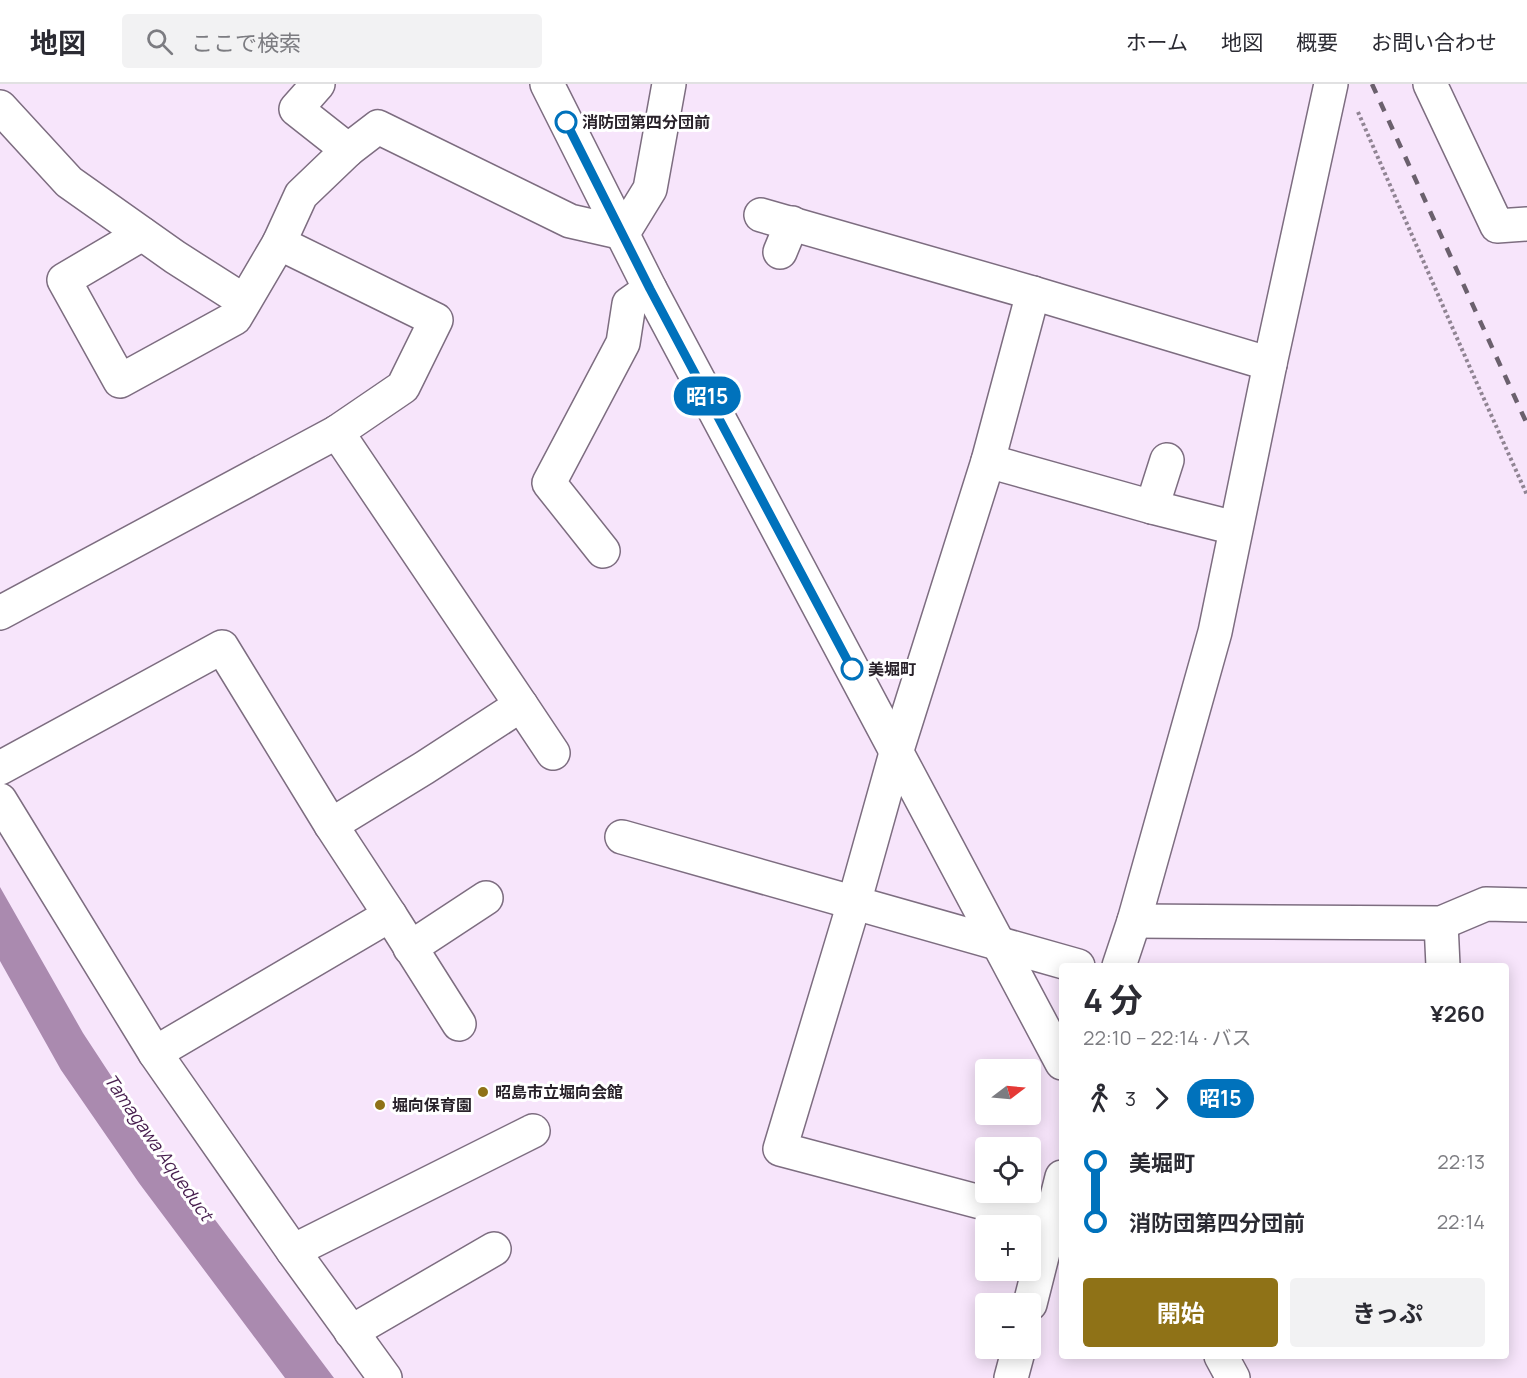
<!DOCTYPE html>
<html lang="ja">
<head>
<meta charset="utf-8">
<style>
	body { margin:0; font-family:Manrope,"Noto Sans JP",sans-serif; background:#f2f2f3; color:#2b2b33; height:100vh; display:flex; flex-direction:column; font-size:22px; white-space:nowrap }
	* { box-sizing:border-box; margin:0 }
	p { font-size:20px; color:#7c7c81 }
	.icon { flex:none; width:33px; height:33px; fill:none; stroke:currentColor; stroke-width:2; stroke-linecap:round; stroke-linejoin:round }
	.map { position:relative; flex:1; overflow:hidden }
	.details { position:absolute; left:1059px; top:879px; width:450px; height:396px; display:flex; flex-direction:column; background:#fff; border-radius:6px; box-shadow:0 3px 15px #0003 }
	.details>* { flex:none }
	.badge { padding:0 12px; border-radius:20px; font-size:21px; line-height:39px }
	.needle { width:39px; rotate:74deg }
	.fabs { position:absolute; left:975px; top:975px; display:grid; gap:12px }
	.fabs a { display:grid; place-items:center; width:66px; height:66px; border-radius:6px; background:#fff; box-shadow:0 3px 15px #0003; font-size:30px }
	.map>.badge { position:absolute; translate:-50% -50%; box-shadow:0 0 0 3px #fff }
	.legs { display:flex; align-items:center; gap:9px; height:66px; padding:0 24px; font-size:20px }
	.legs p { margin-inline-start:auto }
	.headline { display:flex; align-items:center; justify-content:space-between; height:102px; padding:0 24px }
	h1 { font-size:33px; font-weight:700; line-height:45px }
	.action { display:flex; gap:12px; margin-top:auto; padding:12px 24px }
	.action a { flex:1; height:69px; border-radius:6px; background:#8f7217; color:#fff; font-size:24px; font-weight:700; line-height:69px; text-align:center }
	.action a+a { background:#f2f2f3; color:#2b2b33 }
	ul { padding:0 24px; list-style:none }
	li { display:flex; align-items:center; gap:21px; height:60px; font-size:22px }
	li i { display:grid; place-items:center; width:9px; height:100%; margin:0 8px; background:currentColor }
	li i::after { content:''; width:15px; height:15px; margin:-8px; border:4px solid; border-radius:50%; background:#fff }
	li p { margin-inline-start:auto }
	li:first-child i { background:linear-gradient(#0000 50%,currentColor 0) }
	li:last-child i { background:linear-gradient(currentColor 50%,#0000 0) }
	header { display:flex; align-items:center; gap:36px; box-sizing:border-box; height:84px; padding:0 30px; background:#fff; border-bottom:2px solid #e1e1e2 }
	header strong { font-size:28px }
	nav { display:flex; gap:33px; margin-inline-start:auto; font-size:21px }
	.search { width:420px; height:54px; background:#f2f2f3; display:flex; align-items:center; gap:15px; box-sizing:border-box; padding:0 21px; border-radius:6px; color:#7c7c81; font-size:22px }
	.map>svg:first-child { display:block }
	.water { fill:#aa8aaf }
	.lines { fill:none; stroke-linecap:round; stroke-linejoin:round }
	.minor-casing { stroke:#7d6d80; stroke-width:36 }
	.path { stroke:#908493; stroke-width:4; stroke-dasharray:3 3; stroke-linecap:butt }
	.minor { stroke:#fff; stroke-width:33 }
	.rail { stroke:#6b606d; stroke-width:4.5; stroke-dasharray:10 10; stroke-linecap:butt }
	.line-1-casing { stroke:#fff; stroke-width:14 }
	.line-1 { stroke:#0072bc; stroke-width:9 }
	.stop-1-dot { fill:#fff; stroke:#0072bc; stroke-width:3 }
	.poi-dot { fill:#8f7217; stroke:#fff; stroke-width:2 }
	.labels { text-anchor:middle; dominant-baseline:central; stroke-width:6; stroke-linejoin:round; paint-order:stroke }
	.stop-label { font-size:16px; font-weight:bold; fill:#29222a; stroke:#fff; text-anchor:start }
	.poi-label { font-size:16px; font-weight:bold; fill:#29222a; stroke:#fff; text-anchor:start }
	.water-label { font-size:18px; font-style:italic; fill:#461d4d; stroke:#fff }
</style>
</head>
<body>
<header>
<strong>地図</strong>
<div class="search"><svg class="icon" aria-label="search" viewBox="0 0 24 24"><circle cx="10" cy="10" r="6"/><path d="M15 15l6 6"/></svg>ここで検索</div>
<nav><a>ホーム</a><a>地図</a><a>概要</a><a>お問い合わせ</a></nav>
</header>
<div class="map">
<svg width="1527" height="1294" viewBox="0 0 1527 1294">
	<rect width="100%" height="100%" fill="#f7e5fb"/>
	<!-- water -->
	<polygon class="water" points="0,803 83,949 140,1036 334,1294 285,1294 139,1099 61,986 0,877"/>
	<g class="lines">
		<!-- minor casing -->
		<g class="minor-casing">
			<g id="minor">
				<polyline points="318,0 296,25 348,66"/>
				<polyline points="547,0 650,205 1062,979"/>
				<polyline points="1430,0 1497,142 1527,140"/>
				<polyline points="0,23 69,98 175,173 244,217"/>
				<polyline points="761,131 1033,209 1270,280"/>
				<polyline points="142,150 64,196 120,297 235,234 279,159 301,111 348,66 378,43 570,137 623,149 650,105 669,0"/>
				<polyline points="780,168 792,139"/>
				<polyline points="1033,209 988,377 896,669 854,819 780,1065 1052,1137"/>
				<polyline points="988,377 1152,423 1235,444"/>
				<polyline points="1152,423 1167,376"/>
				<polyline points="603,467 549,399 623,259 629,220 650,205"/>
				<polyline points="0,529 337,348 403,303 436,236 279,159"/>
				<polyline points="521,621 553,669"/>
				<polyline points="0,684 222,563 331,741 390,831 155,969"/>
				<polyline points="0,716 155,969 293,1167 385,1294"/>
				<polyline points="331,741 424,684 521,621 337,348"/>
				<polyline points="622,753 1078,882"/>
				<polyline points="390,831 459,940"/>
				<polyline points="1134,837 1441,839 1486,820 1527,821"/>
				<polyline points="1441,839 1443,882"/>
				<polyline points="410,864 486,814"/>
				<polyline points="1119,882 1134,837 1215,548 1270,280 1331,0"/>
				<polyline points="293,1167 533,1047"/>
				<polyline points="1030,1220 1062,1093"/>
				<polyline points="351,1248 494,1165"/>
				<polyline points="1221,1272 1233,1294"/>
				<polyline points="1011,1294 1019,1264"/>
			</g>
		</g>
		<!-- path -->
		<polyline class="path" points="1358,28 1471,286 1527,411"/>
		<!-- minor -->
		<use href="#minor" class="minor"/>
		<!-- rail -->
		<polyline class="rail" points="1372,0 1527,340"/>
	</g>
	<g class="lines">
		<!-- line-1 casing -->
		<g class="line-1-casing">
			<polyline id="line-1" points="566,38 650,205 852,585"/>
		</g>
		<!-- line-1 -->
		<use href="#line-1" class="line-1"/>
	</g>
	<!-- markers -->
	<g class="stop-1-dot">
		<circle cx="566" cy="38" r="10"/>
		<circle cx="852" cy="585" r="10"/>
	</g>
	<g class="poi-dot">
		<circle cx="483" cy="1008" r="6"/>
		<circle cx="380" cy="1021" r="6"/>
	</g>
	<g class="labels">
		<!-- stop labels -->
		<g class="stop-label">
			<text x="582" y="38">消防団第四分団前</text>
			<text x="868" y="585">美堀町</text>
		</g>
		<!-- poi labels -->
		<g class="poi-label">
			<text x="495" y="1008">昭島市立堀向会館</text>
			<text x="392" y="1021">堀向保育園</text>
		</g>
		<!-- water labels -->
		<g class="water-label">
			<text transform="translate(159 1063) rotate(55)">Tamagawa Aqueduct</text>
		</g>
	</g>
</svg>
<div class="fabs">
<a><svg class="needle" viewBox="-14 -14 28 28"><path d="M0-13l5 13h-10z" fill="#e53935"/><path d="M0 13l5-13h-10z" fill="#7c7c81"/></svg></a>
<a><svg class="icon" aria-label="locate" viewBox="0 0 24 24"><circle cx="12" cy="12" r="6"/><path d="M12 2v4M12 18v4M2 12h4M18 12h4"/></svg></a>
<a>+</a>
<a>−</a>
</div>
<b class="badge" style="left:707px;top:312px;background:#0072bc;color:#fff">昭15</b>
<section class="details">
<div class="headline"><div><h1>4 分</h1><p>22:10 – 22:14 · バス</p></div><b>¥260</b></div>
<div class="legs"><svg class="icon" aria-label="walk" viewBox="0 0 24 24"><circle cx="13" cy="4" r="2"/><path d="M13 8l-2 6 4 7M11 14l-3 7M7 12l3-4h3l4 4"/></svg>3<svg class="icon" aria-label="forward" viewBox="0 0 24 24"><path d="M9 5l7 7-7 7"/></svg><b class="badge" style="background:#0072bc;color:#fff">昭15</b></div>
<ul>
<li><i style="color:#0072bc"></i><b>美堀町</b><p>22:13</p></li>
<li><i style="color:#0072bc"></i><b>消防団第四分団前</b><p>22:14</p></li>
</ul>
<div class="action"><a>開始</a><a>きっぷ</a></div>
</section>
</div>
</body>
</html>
